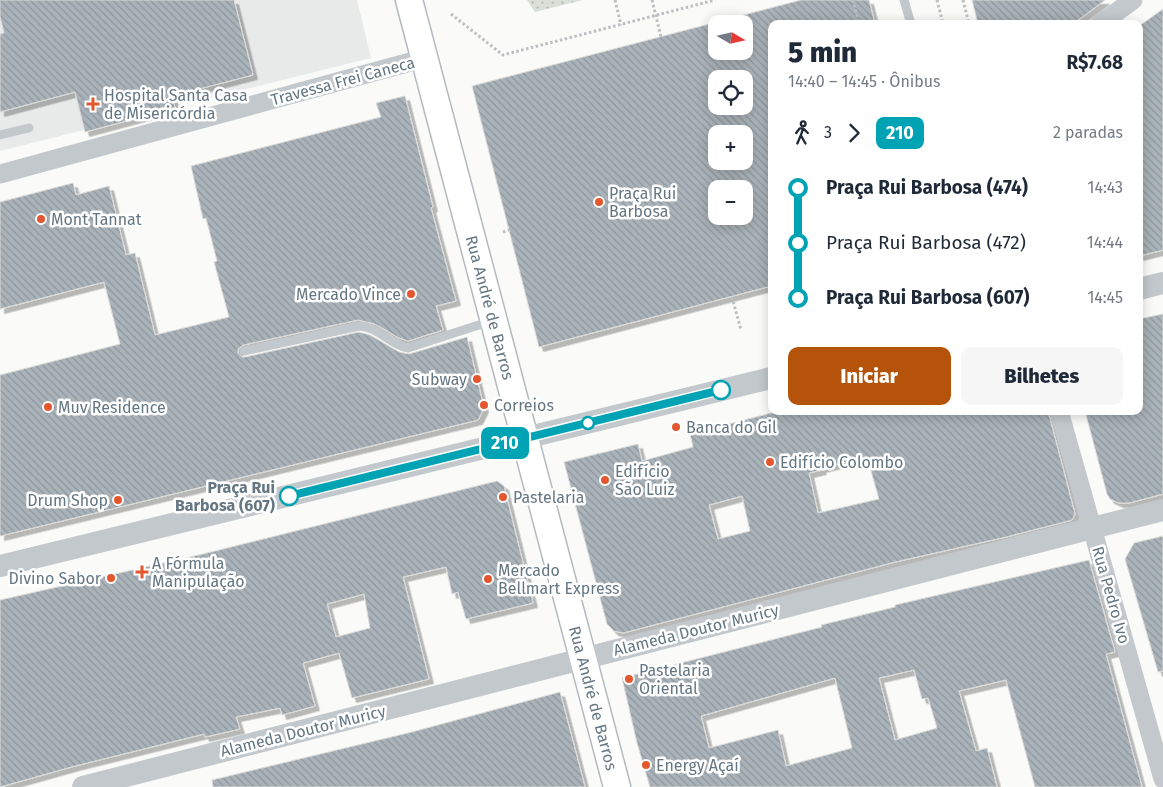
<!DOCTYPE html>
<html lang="pt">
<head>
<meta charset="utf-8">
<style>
	body { margin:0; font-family:"Fira Sans",sans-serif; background:#f6f6f7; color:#1f2937; height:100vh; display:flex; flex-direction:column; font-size:19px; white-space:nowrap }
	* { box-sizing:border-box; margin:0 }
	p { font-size:16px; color:#747a83 }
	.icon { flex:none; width:28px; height:28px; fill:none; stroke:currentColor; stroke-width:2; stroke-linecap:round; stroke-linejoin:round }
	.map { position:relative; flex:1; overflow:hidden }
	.drawer { position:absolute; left:768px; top:20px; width:375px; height:395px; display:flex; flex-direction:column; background:#fff; border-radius:10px; box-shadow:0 2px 12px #0003 }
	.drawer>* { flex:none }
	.badge { padding:0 10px; border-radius:8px; font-size:18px; line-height:32px }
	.needle { width:32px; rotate:99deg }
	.fabs { position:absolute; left:708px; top:15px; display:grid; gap:10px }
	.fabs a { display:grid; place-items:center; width:45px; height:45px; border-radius:10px; background:#fff; box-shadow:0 2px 12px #0003; font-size:25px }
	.map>.badge { position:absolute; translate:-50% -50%; box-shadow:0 0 0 2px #fff }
	.legs { display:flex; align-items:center; gap:8px; height:55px; padding:0 20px; font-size:16px }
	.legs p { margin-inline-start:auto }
	.head { display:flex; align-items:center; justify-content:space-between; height:85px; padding:0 20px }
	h1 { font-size:28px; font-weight:800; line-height:38px }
	.primary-button { display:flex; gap:10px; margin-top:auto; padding:10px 20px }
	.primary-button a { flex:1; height:58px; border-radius:10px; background:#b45309; color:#fff; font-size:20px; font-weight:800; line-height:58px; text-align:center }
	.primary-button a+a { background:#f6f6f7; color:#1f2937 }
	ul { padding:0 20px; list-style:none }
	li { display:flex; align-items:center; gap:18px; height:55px; font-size:19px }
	li i { display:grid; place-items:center; width:8px; height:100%; margin:0 6px; background:currentColor }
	li i::after { content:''; width:12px; height:12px; margin:-6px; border:4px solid; border-radius:50%; background:#fff }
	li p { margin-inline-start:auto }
	li:first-child i { background:linear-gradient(#0000 50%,currentColor 0) }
	li:last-child i { background:linear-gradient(currentColor 50%,#0000 0) }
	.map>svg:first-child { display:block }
	.built { fill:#e8e9e9 }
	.grass { fill:url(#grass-dots) }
	.building { fill:url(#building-back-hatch); stroke:#dcdcda; fill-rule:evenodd; filter:url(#shadow) }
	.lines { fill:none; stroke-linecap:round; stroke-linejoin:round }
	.secondary-casing { stroke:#b3babf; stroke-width:29 }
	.path { stroke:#bbbfc2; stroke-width:3; stroke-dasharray:2.5 2.5; stroke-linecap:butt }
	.service { stroke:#c3c8cc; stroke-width:9 }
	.minor { stroke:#c3c8cc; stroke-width:19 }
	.tertiary { stroke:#c3c8cc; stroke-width:22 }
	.secondary { stroke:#fff; stroke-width:26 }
	.line-1-casing { stroke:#fff; stroke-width:11 }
	.line-1 { stroke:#00a3b4; stroke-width:8 }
	.poi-dot { fill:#e4572e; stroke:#fff; stroke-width:2 }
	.stop-1-dot { fill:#fff; stroke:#00a3b4; stroke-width:2.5 }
	.labels { text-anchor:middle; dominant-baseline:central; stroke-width:5; stroke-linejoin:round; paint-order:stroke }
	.street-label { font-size:16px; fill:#657683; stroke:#fff }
	.poi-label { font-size:16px; fill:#657683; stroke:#fff; text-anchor:start }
	.stop-label { font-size:16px; font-weight:bold; fill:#657683; stroke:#fff; text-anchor:end }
</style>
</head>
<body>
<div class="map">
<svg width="1163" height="787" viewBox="0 0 1163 787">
	<defs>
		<pattern id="grass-dots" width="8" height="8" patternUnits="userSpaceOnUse" patternTransform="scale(1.25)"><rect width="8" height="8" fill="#dadfd7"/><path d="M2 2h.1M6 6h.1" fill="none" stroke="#b4b9b4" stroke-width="1.8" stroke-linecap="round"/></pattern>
		<pattern id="building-back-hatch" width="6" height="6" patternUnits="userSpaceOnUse" patternTransform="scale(1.25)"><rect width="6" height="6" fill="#aab3b9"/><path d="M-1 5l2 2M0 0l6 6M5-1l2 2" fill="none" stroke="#8e969c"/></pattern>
		<filter id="shadow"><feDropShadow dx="4.5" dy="4.5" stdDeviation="0" flood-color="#0004"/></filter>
	</defs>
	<rect width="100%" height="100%" fill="#fafaf8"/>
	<!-- built -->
	<polygon class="built" points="0,0 357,0 371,58 0,151"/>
	<!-- grass -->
	<polygon class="grass" points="527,0 583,0 535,12"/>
	<!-- building -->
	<g class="building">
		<polygon points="0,0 234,0 253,75 172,96 175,108 85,132 75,92 0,112 0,34 4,33 0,17"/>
		<path d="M801 0H869L875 24H771V286L539 347 472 86ZM716 24H744V51H716ZM716 79H744V106H716ZM716 134H744V161H716ZM716 189H744V216H716Z"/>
		<polygon points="972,0 1105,0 1073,24 978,24"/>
		<polygon points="1163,9 1163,250 1139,256 1139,26"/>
		<polygon points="405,96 433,207 431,208 456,301 436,306 443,330 408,341 399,338 375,324 358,320 243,345 238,349 238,353 242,357 245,357 359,332 370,335 399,352 409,354 467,337 484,408 478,420 0,536 0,375 120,344 104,282 0,309 0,202 73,183 76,195 109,186 126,255 135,253 155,335 229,317 214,262 217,261 206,218 203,219 191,166 381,117 376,103"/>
		<polygon points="1163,314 1163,494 1129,503 1119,503 1110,499 1107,494 1085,411 1139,411 1139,319"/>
		<path d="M779 411H1048L1075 514 1072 520 1006 537 895 562 623 633 614 631 607 624 564 462 638 444 642 461 693 447 690 434ZM867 457 879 499 818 513 809 473 822 470 821 468ZM742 496 750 531 718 539 709 505Z"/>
		<path d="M497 481 504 486 533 603 466 619 458 592 452 594 446 567 403 577 429 679 352 698 339 653 303 663 315 706 282 715 280 708 236 717 240 729 205 737 204 734 75 766 0 787V600L203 554ZM364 594 370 628 336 637 327 604Z"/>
		<polygon points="1163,536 1163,671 1158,672 1125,559 1134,543"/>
		<path d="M1089 560 1115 652 1106 654 1142 787H1035L1006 680 959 691 976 751 987 748 997 787H650L637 743 622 678 822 627 821 625 895 607V605ZM914 670 922 699 928 698 937 728 895 740 879 678ZM835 678 852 748 786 766 778 730 709 748 701 716Z"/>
		<polygon points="560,692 585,787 213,787 212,780 412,732"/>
	</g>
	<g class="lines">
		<!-- secondary casing -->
		<g class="secondary-casing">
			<g id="secondary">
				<path id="s1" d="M409 0 617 787"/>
			</g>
		</g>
		<!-- path -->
		<g class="path">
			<polyline points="615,0 621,25"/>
			<polyline points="652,0 661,37"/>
			<polyline points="853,0 859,24"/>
			<polyline points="937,0 943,24"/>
			<polyline points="963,0 969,24"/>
			<polyline points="451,14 503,55 715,0"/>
			<polyline points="503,232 509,230"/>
			<polyline points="732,297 741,330"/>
		</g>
		<!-- service -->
		<g class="service">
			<polyline points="904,0 911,24"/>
			<polyline points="0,135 29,128"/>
			<path d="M244 351 359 326C379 327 390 345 408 348L491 321"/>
		</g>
		<!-- minor -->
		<g class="minor">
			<polyline points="1100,24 1133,0"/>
			<polyline points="0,174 425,58"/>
			<polyline points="1059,411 1163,779"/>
		</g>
		<!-- tertiary -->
		<g class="tertiary">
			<polyline points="1139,289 1163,283"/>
			<polyline points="0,566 771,378"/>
			<polyline points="83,787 1163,510"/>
		</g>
		<!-- secondary -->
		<use href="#secondary" class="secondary"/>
	</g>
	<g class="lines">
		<!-- line-1 casing -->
		<g class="line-1-casing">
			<polyline id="line-1" points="289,496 721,390"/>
		</g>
		<!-- line-1 -->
		<use href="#line-1" class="line-1"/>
	</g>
	<!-- markers -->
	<g class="poi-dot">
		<path d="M90.5 96.5h5v5h5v5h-5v5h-5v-5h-5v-5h5z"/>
		<circle cx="599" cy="202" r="5"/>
		<circle cx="41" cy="219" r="5"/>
		<circle cx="411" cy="294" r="5"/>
		<circle cx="477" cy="379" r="5"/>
		<circle cx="484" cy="405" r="5"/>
		<circle cx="48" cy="407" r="5"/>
		<circle cx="676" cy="427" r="5"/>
		<circle cx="770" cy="462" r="5"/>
		<circle cx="605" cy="480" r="5"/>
		<circle cx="503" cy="497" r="5"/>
		<circle cx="118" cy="500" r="5"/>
		<path d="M139.5 564.5h5v5h5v5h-5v5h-5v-5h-5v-5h5z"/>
		<circle cx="111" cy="578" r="5"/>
		<circle cx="488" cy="579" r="5"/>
		<circle cx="629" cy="679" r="5"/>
		<circle cx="646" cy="765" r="5"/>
	</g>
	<g class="stop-1-dot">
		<circle cx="721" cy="390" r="9"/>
		<circle cx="588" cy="423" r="6"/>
		<circle cx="289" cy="496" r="9"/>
	</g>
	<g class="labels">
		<!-- street labels -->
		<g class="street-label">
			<text transform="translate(343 81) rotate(-15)">Travessa Frei Caneca</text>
			<text stroke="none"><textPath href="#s1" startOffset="318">Rua André de Barros</textPath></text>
			<text transform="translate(1111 595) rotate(74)">Rua Pedro Ivo</text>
			<text transform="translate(696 630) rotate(-14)">Alameda Doutor Muricy</text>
			<text stroke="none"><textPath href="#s1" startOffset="722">Rua André de Barros</textPath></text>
			<text transform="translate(303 731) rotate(-14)">Alameda Doutor Muricy</text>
		</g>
		<!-- poi labels -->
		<g class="poi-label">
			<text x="104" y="95">Hospital Santa Casa<tspan x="104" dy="18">de Misericórdia</tspan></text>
			<text x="609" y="193">Praça Rui<tspan x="609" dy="18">Barbosa</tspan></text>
			<text x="51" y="219">Mont Tannat</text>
			<text x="401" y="294" text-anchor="end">Mercado Vince</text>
			<text x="467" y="379" text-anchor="end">Subway</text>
			<text x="494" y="405">Correios</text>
			<text x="58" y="407">Muv Residence</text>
			<text x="686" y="427">Banca do Gil</text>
			<text x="780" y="462">Edifício Colombo</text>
			<text x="615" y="471">Edifício<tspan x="615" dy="18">São Luiz</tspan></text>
			<text x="513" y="497">Pastelaria</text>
			<text x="108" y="500" text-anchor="end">Drum Shop</text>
			<text x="152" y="563">A Fórmula<tspan x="152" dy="18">Manipulação</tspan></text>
			<text x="498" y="570">Mercado<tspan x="498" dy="18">Bellmart Express</tspan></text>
			<text x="101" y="578" text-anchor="end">Divino Sabor</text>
			<text x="639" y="670">Pastelaria<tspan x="639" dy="18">Oriental</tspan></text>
			<text x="656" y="765">Energy Açaí</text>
		</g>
		<!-- stop labels -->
		<g class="stop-label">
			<text x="275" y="487">Praça Rui<tspan x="275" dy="18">Barbosa (607)</tspan></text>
		</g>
	</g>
</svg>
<div class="fabs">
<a><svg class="needle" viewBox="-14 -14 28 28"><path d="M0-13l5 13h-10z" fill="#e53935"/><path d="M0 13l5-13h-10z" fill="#747a83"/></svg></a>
<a><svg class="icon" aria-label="locate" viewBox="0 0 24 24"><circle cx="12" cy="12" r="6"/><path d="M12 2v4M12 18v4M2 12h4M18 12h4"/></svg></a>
<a>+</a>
<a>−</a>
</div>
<b class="badge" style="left:505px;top:443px;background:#00a3b4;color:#fff">210</b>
<section class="drawer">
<div class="head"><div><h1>5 min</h1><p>14:40 – 14:45 · Ônibus</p></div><b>R$7.68</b></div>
<div class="legs"><svg class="icon" aria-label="walk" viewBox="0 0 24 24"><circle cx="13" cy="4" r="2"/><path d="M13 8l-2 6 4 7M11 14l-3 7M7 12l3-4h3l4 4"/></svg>3<svg class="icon" aria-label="forward" viewBox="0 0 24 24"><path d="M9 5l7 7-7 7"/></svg><b class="badge" style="background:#00a3b4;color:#fff">210</b><p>2 paradas</p></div>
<ul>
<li><i style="color:#00a3b4"></i><b>Praça Rui Barbosa (474)</b><p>14:43</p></li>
<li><i style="color:#00a3b4"></i><span>Praça Rui Barbosa (472)</span><p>14:44</p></li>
<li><i style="color:#00a3b4"></i><b>Praça Rui Barbosa (607)</b><p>14:45</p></li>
</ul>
<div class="primary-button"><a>Iniciar</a><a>Bilhetes</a></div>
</section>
</div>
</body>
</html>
